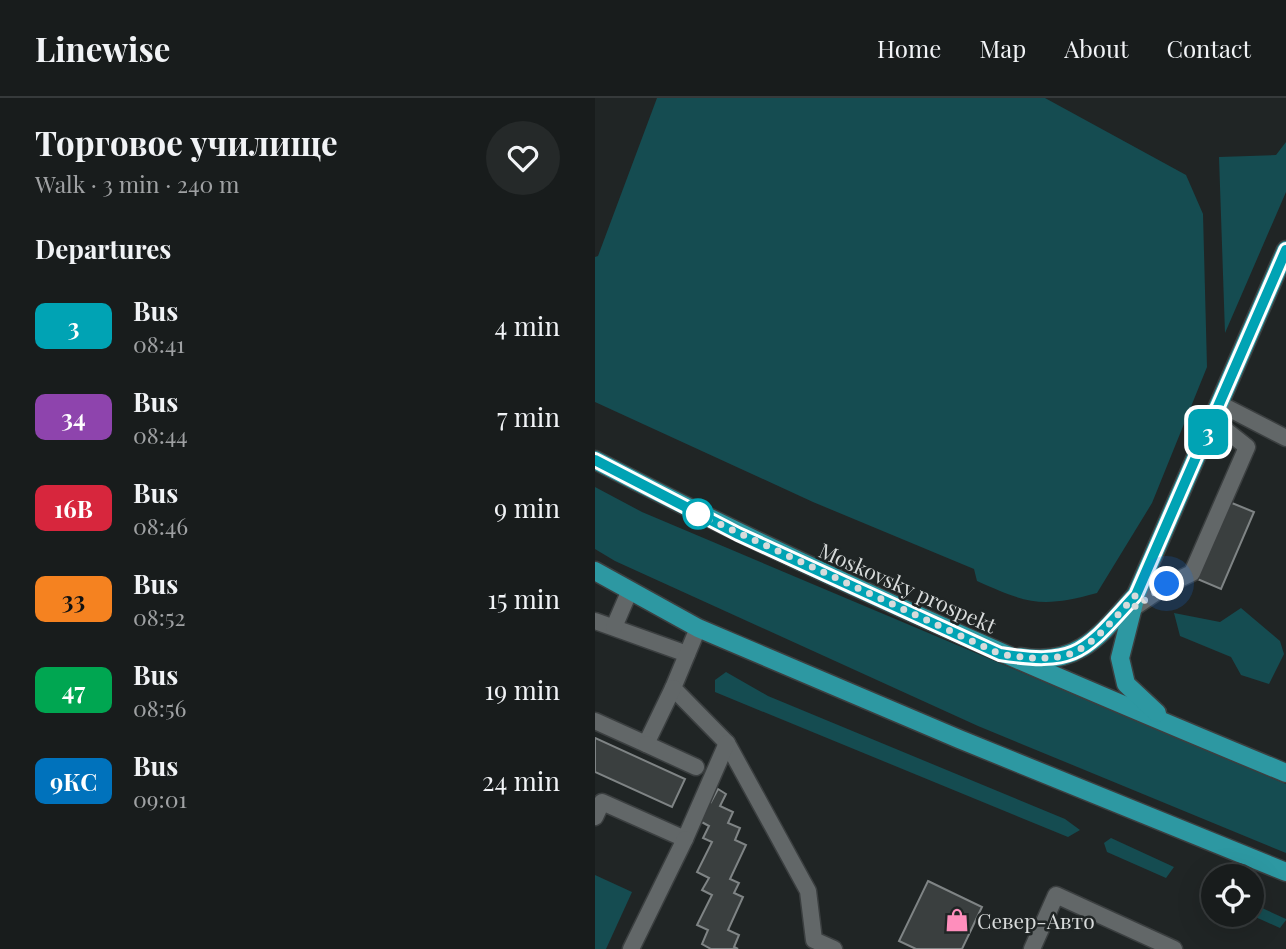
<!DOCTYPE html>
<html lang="en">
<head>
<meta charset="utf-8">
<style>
	body { margin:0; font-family:"Playfair Display",serif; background:#252929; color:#f1f3f6; height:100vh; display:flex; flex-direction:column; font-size:26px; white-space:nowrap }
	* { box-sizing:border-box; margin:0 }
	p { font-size:23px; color:#9fa1a3 }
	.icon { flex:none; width:38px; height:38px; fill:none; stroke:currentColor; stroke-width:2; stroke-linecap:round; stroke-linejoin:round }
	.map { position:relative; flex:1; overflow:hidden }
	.side { display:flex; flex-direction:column; background:#181c1c; width:595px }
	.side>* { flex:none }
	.badge { padding:0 14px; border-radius:10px; font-size:24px; line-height:46px }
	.tools { position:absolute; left:606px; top:766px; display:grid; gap:14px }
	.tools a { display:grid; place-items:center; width:63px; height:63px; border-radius:50%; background:#181c1c; box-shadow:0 7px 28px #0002,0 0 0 2px #363a3b; font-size:35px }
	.you { position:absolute; width:35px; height:35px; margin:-18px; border:5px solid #fff; border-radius:50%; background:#1a73e8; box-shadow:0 0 0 10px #1a73e833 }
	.map>.badge { position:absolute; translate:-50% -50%; box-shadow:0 0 0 4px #fff }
	h2 { padding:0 35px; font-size:26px; line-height:63px }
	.round { display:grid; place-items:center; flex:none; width:74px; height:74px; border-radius:37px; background:#252929 }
	.summary { display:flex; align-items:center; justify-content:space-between; height:119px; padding:0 35px }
	h1 { font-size:33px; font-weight:700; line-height:52px }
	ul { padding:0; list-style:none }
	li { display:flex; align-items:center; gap:21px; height:91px; padding:0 35px }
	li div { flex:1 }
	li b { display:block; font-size:26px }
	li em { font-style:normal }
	li .badge { min-width:77px; font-weight:700; text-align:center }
	header { display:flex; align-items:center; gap:42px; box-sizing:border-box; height:98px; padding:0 35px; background:#181c1c; border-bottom:2px solid #363a3b }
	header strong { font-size:33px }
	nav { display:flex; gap:38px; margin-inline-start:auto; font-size:24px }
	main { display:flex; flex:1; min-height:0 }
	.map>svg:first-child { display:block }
	.green { fill:#154c51 }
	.building { fill:#3a3f3f; stroke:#7f8485; stroke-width:2 }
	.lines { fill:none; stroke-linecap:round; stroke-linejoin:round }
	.minor-casing { stroke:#3b3f40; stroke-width:19 }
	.major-casing { stroke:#3b3f40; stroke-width:21 }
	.minor { stroke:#626768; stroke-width:16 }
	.major { stroke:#2d98a2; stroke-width:18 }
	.line-casing { stroke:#fff; stroke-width:16 }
	.line { stroke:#00a3b4; stroke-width:10 }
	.walk { stroke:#d8dbdb; stroke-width:7; stroke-dasharray:0 12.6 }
	.stop-dot { fill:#fff; stroke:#00a3b4; stroke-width:3.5 }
	.labels { text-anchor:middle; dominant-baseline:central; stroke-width:5; stroke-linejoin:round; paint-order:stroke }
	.street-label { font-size:21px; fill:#d8dbdb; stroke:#202525 }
	.poi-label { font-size:21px; fill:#d8dbdb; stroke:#202525; text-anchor:start }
</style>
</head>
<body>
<header>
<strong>Linewise</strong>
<nav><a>Home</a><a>Map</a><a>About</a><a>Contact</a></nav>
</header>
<main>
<section class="side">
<div class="summary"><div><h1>Торговое училище</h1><p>Walk · 3 min · 240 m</p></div><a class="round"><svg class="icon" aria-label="heart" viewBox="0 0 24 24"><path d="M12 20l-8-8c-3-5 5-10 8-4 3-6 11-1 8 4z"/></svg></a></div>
<h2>Departures</h2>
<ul>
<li><span class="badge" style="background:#00a3b4;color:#fff">3</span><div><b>Bus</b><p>08:41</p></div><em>4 min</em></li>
<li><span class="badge" style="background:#8e44ad;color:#fff">34</span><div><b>Bus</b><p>08:44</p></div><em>7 min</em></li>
<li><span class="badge" style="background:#d7263d;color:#fff">16В</span><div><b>Bus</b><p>08:46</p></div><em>9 min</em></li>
<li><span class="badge" style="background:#f58220;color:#111">33</span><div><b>Bus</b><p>08:52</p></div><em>15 min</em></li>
<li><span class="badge" style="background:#00a651;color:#fff">47</span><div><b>Bus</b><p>08:56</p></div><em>19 min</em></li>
<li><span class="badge" style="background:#0072bc;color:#fff">9КС</span><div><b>Bus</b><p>09:01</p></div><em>24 min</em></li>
</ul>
</section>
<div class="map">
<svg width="691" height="851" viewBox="0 0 691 851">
	<rect width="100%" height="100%" fill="#202525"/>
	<!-- green -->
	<g class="green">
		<path d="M62 0H450L591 77 608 116 612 269 557 405 502 495C447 510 433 506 382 483L379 471 218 404 0 304V159L3 158Z"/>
		<polygon points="691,44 691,94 630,235 624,59 681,57"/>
		<polygon points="0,389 47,414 691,686 691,755 383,628 20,463 0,451"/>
		<polygon points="646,510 685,543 689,556 674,586 646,577 636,559 585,538 579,515 625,524"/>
		<polygon points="131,574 173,598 470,721 485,732 473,739 120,594 120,582"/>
		<polygon points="516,740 579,769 571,780 512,754 509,745"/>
		<polygon points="0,777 37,794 11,851 0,851"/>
		<polygon points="656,805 691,821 691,822 685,830 656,817"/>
	</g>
	<!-- building -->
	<g class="building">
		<polygon points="632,403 659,414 626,491 600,480"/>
		<polygon points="0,640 90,681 77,709 0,674"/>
		<polygon points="123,691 131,696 125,708 138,714 133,725 145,730 140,742 151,747 135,781 144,785 139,795 148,799 133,832 144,837 139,849 143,851 116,851 107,846 113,832 102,827 117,797 107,792 114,780 102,774 117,744 108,740 114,728 101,721 111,701 116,704"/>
		<polygon points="333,783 387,809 367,851 321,851 304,843"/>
	</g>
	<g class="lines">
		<!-- minor casing -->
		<g class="minor-casing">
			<g id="minor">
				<polyline points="625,306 691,340"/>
				<polyline points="540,509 572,487 597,475 652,349 618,322"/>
				<polyline points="0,523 92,556"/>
				<polyline points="19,529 35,492"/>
				<polyline points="103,530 78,590 132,645 213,793 219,842 239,851"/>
				<polyline points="0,623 51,646 78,590"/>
				<polyline points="51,646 101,669"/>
				<polyline points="0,719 7,704 90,741 132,645"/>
				<polyline points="36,851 90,741"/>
				<polyline points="437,851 461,797 579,851"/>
			</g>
		</g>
		<!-- major casing -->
		<g class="major-casing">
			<g id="major">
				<path d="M0 362C225 479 457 578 691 675"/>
				<polyline points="0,473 103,530 364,641 691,774"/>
				<path d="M426 559C484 569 506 536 541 497"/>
				<polyline points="562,615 531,586 525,560 541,497 691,152"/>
			</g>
		</g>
		<!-- minor -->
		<use href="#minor" class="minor"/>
		<!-- major -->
		<use href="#major" class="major"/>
	</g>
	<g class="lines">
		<!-- line casing -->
		<g class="line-casing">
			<path id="line" d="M0 362 143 436 405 556C484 569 490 552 541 497L691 152"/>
		</g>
		<!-- line -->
		<use href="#line" class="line"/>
		<!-- walk -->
		<path class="walk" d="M103 416 405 556C484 569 490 552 541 497L540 509 572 486"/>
	</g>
	<!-- icons -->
	<defs>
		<g id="shop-bare" transform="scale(1.89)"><path d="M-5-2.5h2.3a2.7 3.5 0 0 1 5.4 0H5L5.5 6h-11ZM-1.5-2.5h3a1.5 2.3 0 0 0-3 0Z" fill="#fe8ebc" stroke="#202525" stroke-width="2.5" paint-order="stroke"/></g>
	</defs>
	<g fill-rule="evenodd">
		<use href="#shop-bare" x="362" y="822"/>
	</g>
	<!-- markers -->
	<circle class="stop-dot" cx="103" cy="416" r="14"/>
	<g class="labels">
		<!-- street labels -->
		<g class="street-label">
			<text transform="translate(313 489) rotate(24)">Moskovsky prospekt</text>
		</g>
		<!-- poi labels -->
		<g class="poi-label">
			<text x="382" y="822">Север-Авто</text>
		</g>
	</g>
</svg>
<div class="tools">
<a><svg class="icon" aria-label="locate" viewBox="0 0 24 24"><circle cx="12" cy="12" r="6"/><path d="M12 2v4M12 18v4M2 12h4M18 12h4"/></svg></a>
</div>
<div class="you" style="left:572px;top:486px"></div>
<b class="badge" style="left:613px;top:334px;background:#00a3b4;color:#fff">3</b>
</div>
</main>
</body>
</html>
